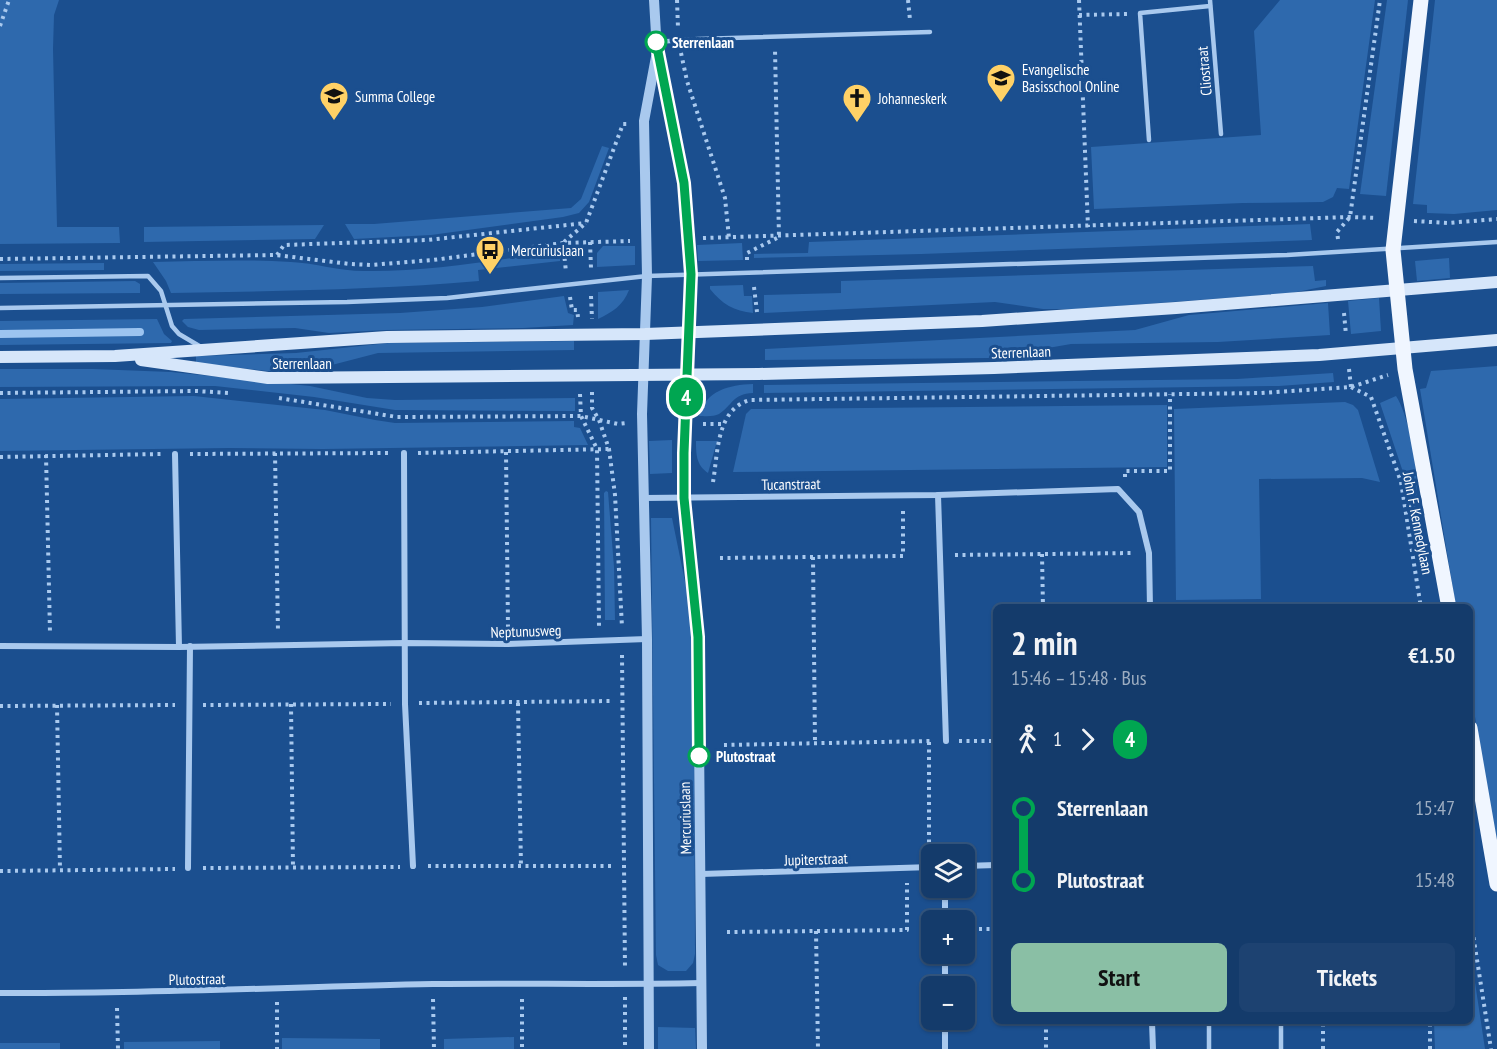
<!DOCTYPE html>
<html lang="en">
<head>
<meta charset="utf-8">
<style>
	body { margin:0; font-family:"PT Sans Narrow",sans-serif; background:#1d4271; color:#f1f3f6; height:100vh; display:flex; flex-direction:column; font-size:22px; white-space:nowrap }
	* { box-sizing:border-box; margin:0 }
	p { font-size:20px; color:#9dadc1 }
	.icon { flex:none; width:33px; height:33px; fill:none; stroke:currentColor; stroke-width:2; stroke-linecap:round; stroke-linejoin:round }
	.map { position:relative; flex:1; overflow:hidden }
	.panel { position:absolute; left:993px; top:604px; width:480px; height:420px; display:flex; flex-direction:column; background:#143b6b; border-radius:9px; box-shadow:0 2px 4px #0004,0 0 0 2px #33557e }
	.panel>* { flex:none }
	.badge { padding:0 12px; border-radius:20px; font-size:21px; line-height:39px }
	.tools { position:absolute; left:921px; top:844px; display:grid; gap:12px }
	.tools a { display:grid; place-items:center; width:54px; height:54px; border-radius:9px; background:#143b6b; box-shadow:0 2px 4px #0004,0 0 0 2px #33557e; font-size:30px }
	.map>.badge { position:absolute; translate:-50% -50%; box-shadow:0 0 0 3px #fff }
	.legs { display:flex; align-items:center; gap:9px; height:66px; padding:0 18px; font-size:20px }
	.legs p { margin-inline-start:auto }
	.summary { display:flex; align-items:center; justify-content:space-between; height:102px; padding:0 18px }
	h1 { font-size:33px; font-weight:600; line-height:45px }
	.primary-button { display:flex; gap:12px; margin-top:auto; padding:12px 18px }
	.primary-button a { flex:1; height:69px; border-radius:9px; background:#8abfa5; color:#111; font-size:24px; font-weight:600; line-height:69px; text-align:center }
	.primary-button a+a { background:#1d4271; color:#f1f3f6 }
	ul { padding:0 18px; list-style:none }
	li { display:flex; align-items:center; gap:21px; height:72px; font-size:22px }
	li i { display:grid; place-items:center; width:9px; height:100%; margin:0 8px; background:currentColor }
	li i::after { content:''; width:15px; height:15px; margin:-8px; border:4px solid; border-radius:50%; background:#143b6b }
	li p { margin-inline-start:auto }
	li:first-child i { background:linear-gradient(#0000 50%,currentColor 0) }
	li:last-child i { background:linear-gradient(currentColor 50%,#0000 0) }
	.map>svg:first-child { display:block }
	.green { fill:#2e69ad }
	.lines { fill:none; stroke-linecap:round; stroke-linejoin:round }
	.stream { stroke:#9cc4f0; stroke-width:8 }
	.path { stroke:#a9c9ee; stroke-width:4; stroke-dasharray:3 4.5; stroke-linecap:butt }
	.service { stroke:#a9c9ee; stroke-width:4.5 }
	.minor { stroke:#a9c9ee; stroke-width:6 }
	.tertiary { stroke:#a9c9ee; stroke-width:10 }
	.secondary { stroke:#d6e6fa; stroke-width:12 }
	.primary { stroke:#f0f6ff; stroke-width:15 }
	.line-1-casing { stroke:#fff; stroke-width:14 }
	.line-1 { stroke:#00a651; stroke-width:9 }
	.stop-1-dot { fill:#fff; stroke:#00a651; stroke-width:3 }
	.labels { text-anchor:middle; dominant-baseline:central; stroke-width:6; stroke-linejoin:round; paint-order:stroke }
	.stop-label { font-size:15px; font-weight:bold; fill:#fff; stroke:#1b4f8f; text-anchor:start }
	.poi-label { font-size:15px; fill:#fff; stroke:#1b4f8f; text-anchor:start }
	.street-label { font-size:15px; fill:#fff; stroke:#1b4f8f }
</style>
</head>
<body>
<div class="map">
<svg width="1497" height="1049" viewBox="0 0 1497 1049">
	<rect width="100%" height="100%" fill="#1b4f8f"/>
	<!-- green -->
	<g class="green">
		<polygon points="0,0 59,0 54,15 53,49 57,227 119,227 120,243 0,244"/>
		<polygon points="1280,0 1375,0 1349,189 1337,188 1333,197 1323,202 1243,203 1094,209 1091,147 1261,135 1254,31"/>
		<polygon points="1387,0 1408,0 1386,196 1360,194"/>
		<polygon points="1435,0 1497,0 1497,210 1454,214 1427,213 1427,205 1413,204"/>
		<polygon points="602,146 609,148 589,202 579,213 563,217 431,235 354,239 345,224 374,224 571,208 581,199"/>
		<polygon points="1310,224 1312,240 921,254 754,258 754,254 808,253 809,242"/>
		<polygon points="324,225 315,239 144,242 144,227"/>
		<polygon points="742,243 743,260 698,261 697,245"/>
		<polygon points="603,246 635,246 635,265 597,267 597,253"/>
		<path d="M560 251V261L478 270 479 281C376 290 274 291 171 293L166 281 153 262C199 261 245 259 291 262 315 263 339 271 364 271 429 272 495 260 560 251Z"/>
		<polygon points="1449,258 1450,278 1417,281 1415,261"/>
		<polygon points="104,263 104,270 0,271 0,264"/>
		<polygon points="1313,266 1315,281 1326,280 1326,286 1292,293 1078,309 1043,309 995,302 764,313 764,295 841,293 841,281"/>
		<polygon points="135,281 140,284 140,293 0,294 0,283"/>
		<path d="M743 285 744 296H752L753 313C734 311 722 304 710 289V286Z"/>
		<path d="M629 290C623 306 612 312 598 319V292Z"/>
		<polygon points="564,296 568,313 574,315 573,325 523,328 386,330 329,333 295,328 199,330 188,327 182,321 184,319 400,313 482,307"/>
		<polygon points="1379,298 1381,331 1351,334 1348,301"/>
		<polygon points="1328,303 1330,335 1218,342 1071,344 989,358 765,360 765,349 1135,330 1189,315"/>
		<polygon points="157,319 164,334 172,341 171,343 0,345 0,321"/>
		<polygon points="574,341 574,350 378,353 328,366 294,372 267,371 196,363 196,356 296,353 388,343"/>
		<polygon points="1497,366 1497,848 1470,687 1470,608 1456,607 1420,389 1426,388 1431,371"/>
		<polygon points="0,369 93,369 171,372 310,386 367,398 395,400 575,398 575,411 395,410 314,397 215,386 0,387"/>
		<polygon points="1333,373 1334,382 1279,386 764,393 764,385 1237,379"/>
		<path d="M753 384V393C732 394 733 405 719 414 714 417 704 416 699 416 706 390 729 385 753 384Z"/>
		<polygon points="194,396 325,410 375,420 395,423 574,421 574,427 580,428 588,445 323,449 229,448 0,451 0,399"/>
		<path d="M1396 396C1411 419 1422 487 1414 513L1411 512 1402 469 1380 403Z"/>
		<polygon points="1345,402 1353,405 1358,410 1380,482 1362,478 1259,479 1261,599 1176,600 1174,409"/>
		<polygon points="1167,405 1167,467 733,472 746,414 751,409"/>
		<polygon points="672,440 672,473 650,474 649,441"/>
		<path d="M696 441H717L708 473C696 465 696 454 696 441Z"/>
		<polygon points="606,491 608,492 614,567 615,620 605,620 604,493"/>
		<polygon points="651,518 672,518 690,606 694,639 695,954 693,963 686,971 668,971 658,965 656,955"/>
		<polygon points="1470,949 1485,1049 1435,1049 1434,1022 1470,1022"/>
		<polygon points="658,1027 695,1028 696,1049 658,1049"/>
		<polygon points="514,1037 514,1049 444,1049 444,1039"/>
		<polygon points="282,1038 380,1039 380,1049 282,1049"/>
		<polygon points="220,1041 220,1049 124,1049 124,1042"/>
		<rect x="0" y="1043" width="60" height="6"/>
	</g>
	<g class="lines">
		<!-- stream -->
		<polyline class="stream" points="0,334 140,332"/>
		<!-- path -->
		<g class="path">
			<polyline points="677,0 678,28"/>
			<polyline points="908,0 910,20"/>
			<polyline points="1079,0 1088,227"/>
			<polyline points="1079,15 1127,14"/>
			<polyline points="0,26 9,0"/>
			<polyline points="681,53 687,81 725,198 729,238"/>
			<polyline points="1414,221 1448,223 1497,219"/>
			<polyline points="703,238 1350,217 1377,218"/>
			<polyline points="1338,239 1337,232 1350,217 1380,0"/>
			<polyline points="564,242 586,223 623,124 628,124"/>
			<polyline points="590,242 591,268"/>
			<polyline points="563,243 566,272"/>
			<polyline points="277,255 284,245 427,240 586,223"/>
			<polyline points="0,259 276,255 350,264 370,265 433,260 563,243 630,241"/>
			<polyline points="747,260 747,253 779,237 775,50"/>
			<polyline points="754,287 757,312"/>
			<polyline points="591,296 592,319"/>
			<polyline points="570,297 572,310 577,310 578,317"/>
			<polyline points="1344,313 1346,335"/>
			<polyline points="1349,369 1351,387"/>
			<polyline points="1351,387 1371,397 1401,482 1421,608"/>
			<polyline points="592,392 592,408 599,420 609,449 615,495 622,627"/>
			<polyline points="0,393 196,391 230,393"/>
			<polyline points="580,394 581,416 597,449 599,626"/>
			<polyline points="279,398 397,417 581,416 618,424 627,423"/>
			<polyline points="703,424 723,424"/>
			<polyline points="506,452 508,628"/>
			<polyline points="275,453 278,632"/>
			<polyline points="418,453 609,449"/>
			<polyline points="190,454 389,453"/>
			<polyline points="46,455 50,633"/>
			<polyline points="0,457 161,454"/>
			<polyline points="1125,477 1125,471 1170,471 1170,394"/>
			<path d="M713 482C718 454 716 409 750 400L1261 393 1351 387 1388 375"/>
			<polyline points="1042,554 1043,608"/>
			<polyline points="955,555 1134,553"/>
			<polyline points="813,557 815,743"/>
			<polyline points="720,558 903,556 903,509"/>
			<polyline points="622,655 625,969"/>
			<polyline points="419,703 614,701"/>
			<polyline points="518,703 521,867"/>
			<polyline points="291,704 293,868"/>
			<polyline points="57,705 60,870"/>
			<polyline points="203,705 391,704"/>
			<polyline points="0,706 175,705"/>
			<polyline points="959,741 996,741"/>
			<polyline points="929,742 929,852"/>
			<polyline points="724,745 931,741"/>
			<polyline points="428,866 614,866"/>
			<polyline points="203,868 400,867"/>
			<polyline points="0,871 175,869"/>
			<polyline points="1470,915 1491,1049"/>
			<polyline points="964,929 996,929"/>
			<polyline points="816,931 818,1049"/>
			<polyline points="727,932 907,930 907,883"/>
			<polyline points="625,997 625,1049"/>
			<polyline points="433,999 434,1049"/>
			<polyline points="522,999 522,1049"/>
			<polyline points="277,1002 277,1049"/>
			<polyline points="117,1008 118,1049"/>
			<polyline points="1046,1022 1046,1049"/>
			<polyline points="1323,1049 1323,1022"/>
			<polyline points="1430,1049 1430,1022"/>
		</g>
		<!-- service -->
		<g class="service">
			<polyline points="1210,0 1221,134"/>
			<polyline points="656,42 698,39 930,32"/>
			<polyline points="1149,140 1140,13 1210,6"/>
			<polyline points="0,278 148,276 161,291 172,326 179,334 201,347"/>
			<polyline points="0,308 347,302 447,298 647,276 1287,255 1497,242"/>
			<polyline points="1281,1022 1281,1049"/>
			<polyline points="1209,1049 1209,1022"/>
		</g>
		<!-- minor -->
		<g class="minor">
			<polyline points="404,453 405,704 413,866"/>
			<polyline points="175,454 179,647"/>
			<polyline points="938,495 946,741"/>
			<polyline points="644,498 938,495 1118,489 1139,512 1149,553 1150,608"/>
			<polyline points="0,646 179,647 405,643 508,644 647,639"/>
			<polyline points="964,866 996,865"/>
			<polyline points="188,868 190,646"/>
			<polyline points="701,874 932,867"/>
			<polyline points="945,888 945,921"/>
			<polyline points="945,954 945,987"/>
			<path d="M0 993C144 994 288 987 433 984 522 983 612 985 701 983"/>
			<polyline points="945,1020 945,1049"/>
			<polyline points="1152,1022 1153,1049"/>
		</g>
		<!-- tertiary -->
		<g class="tertiary">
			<polyline points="654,0 657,51 673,120 684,183 691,274 684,453 684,498 698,637 702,1049"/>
			<polyline points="649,1049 647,639 642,414 647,276 644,121 656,57"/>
		</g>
		<!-- secondary -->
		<g class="secondary">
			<polyline points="0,357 115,356 387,337 645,334 982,321 1176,308 1497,282"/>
			<polyline points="141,360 268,378 759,374 994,368 1319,355 1497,340"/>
		</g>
		<!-- primary -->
		<g class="primary">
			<polyline points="1421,0 1393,250 1405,369 1449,608"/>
			<polyline points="1470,728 1497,884"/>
		</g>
	</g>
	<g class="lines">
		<!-- line-1 casing -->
		<g class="line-1-casing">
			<polyline id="line-1" points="656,42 684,183 691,274 684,453 684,498 698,637 699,756"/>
		</g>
		<!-- line-1 -->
		<use href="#line-1" class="line-1"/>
	</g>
	<!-- icons -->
	<defs>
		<g id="school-pin" transform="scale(1.5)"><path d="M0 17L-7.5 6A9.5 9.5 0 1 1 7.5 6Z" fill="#ffd166" stroke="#1b4f8f"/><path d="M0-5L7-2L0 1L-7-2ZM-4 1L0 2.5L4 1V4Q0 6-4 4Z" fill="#111"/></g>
		<g id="church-pin" transform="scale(1.5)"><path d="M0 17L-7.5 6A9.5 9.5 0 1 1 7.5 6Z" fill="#ffd166" stroke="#1b4f8f"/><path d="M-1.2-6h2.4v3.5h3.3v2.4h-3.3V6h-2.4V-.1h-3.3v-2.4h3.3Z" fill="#111"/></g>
		<g id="bus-pin" transform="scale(1.5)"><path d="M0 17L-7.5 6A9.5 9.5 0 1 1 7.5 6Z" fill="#ffd166" stroke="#1b4f8f"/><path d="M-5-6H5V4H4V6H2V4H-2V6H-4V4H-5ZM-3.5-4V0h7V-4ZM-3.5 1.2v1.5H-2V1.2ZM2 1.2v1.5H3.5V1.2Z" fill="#111"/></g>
	</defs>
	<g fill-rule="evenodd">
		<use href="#school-pin" x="1001" y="78"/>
		<use href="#school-pin" x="334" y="96"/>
		<use href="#church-pin" x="857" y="98"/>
		<use href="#bus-pin" x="490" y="250"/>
	</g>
	<!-- markers -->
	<g class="stop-1-dot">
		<circle cx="656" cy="42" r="10"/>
		<circle cx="699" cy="756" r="10"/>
	</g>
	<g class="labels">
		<!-- stop labels -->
		<g class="stop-label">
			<text x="672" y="42">Sterrenlaan</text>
			<text x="716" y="756">Plutostraat</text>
		</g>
		<!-- poi labels -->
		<g class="poi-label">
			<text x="1022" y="69">Evangelische<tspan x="1022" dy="17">Basisschool Online</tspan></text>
			<text x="355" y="96">Summa College</text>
			<text x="878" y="98">Johanneskerk</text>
			<text x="511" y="250">Mercuriuslaan</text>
		</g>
		<!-- street labels -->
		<g class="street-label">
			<text transform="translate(1204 71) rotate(-95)">Cliostraat</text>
			<text transform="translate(1021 352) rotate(-2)">Sterrenlaan</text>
			<text x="302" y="363">Sterrenlaan</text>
			<text transform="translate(791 484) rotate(-1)">Tucanstraat</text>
			<text transform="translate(1418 523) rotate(79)">John F. Kennedylaan</text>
			<text transform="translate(526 631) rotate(-2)">Neptunusweg</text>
			<text transform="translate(685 818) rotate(-91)">Mercuriuslaan</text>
			<text transform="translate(816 859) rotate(-2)">Jupiterstraat</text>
			<text transform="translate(197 979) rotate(-1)">Plutostraat</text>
		</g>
	</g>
</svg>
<div class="tools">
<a><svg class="icon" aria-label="layers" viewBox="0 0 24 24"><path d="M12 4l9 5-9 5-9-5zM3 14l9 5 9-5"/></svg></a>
<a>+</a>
<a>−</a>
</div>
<b class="badge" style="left:686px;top:397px;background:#00a651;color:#fff">4</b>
<section class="panel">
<div class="summary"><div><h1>2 min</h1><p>15:46 – 15:48 · Bus</p></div><b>€1.50</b></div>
<div class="legs"><svg class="icon" aria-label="walk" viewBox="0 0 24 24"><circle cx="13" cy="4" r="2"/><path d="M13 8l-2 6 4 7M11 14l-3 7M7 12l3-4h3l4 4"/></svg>1<svg class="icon" aria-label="forward" viewBox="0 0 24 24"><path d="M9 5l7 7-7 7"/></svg><b class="badge" style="background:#00a651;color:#fff">4</b></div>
<ul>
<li><i style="color:#00a651"></i><b>Sterrenlaan</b><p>15:47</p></li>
<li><i style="color:#00a651"></i><b>Plutostraat</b><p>15:48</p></li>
</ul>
<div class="primary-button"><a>Start</a><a>Tickets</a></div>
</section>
</div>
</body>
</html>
